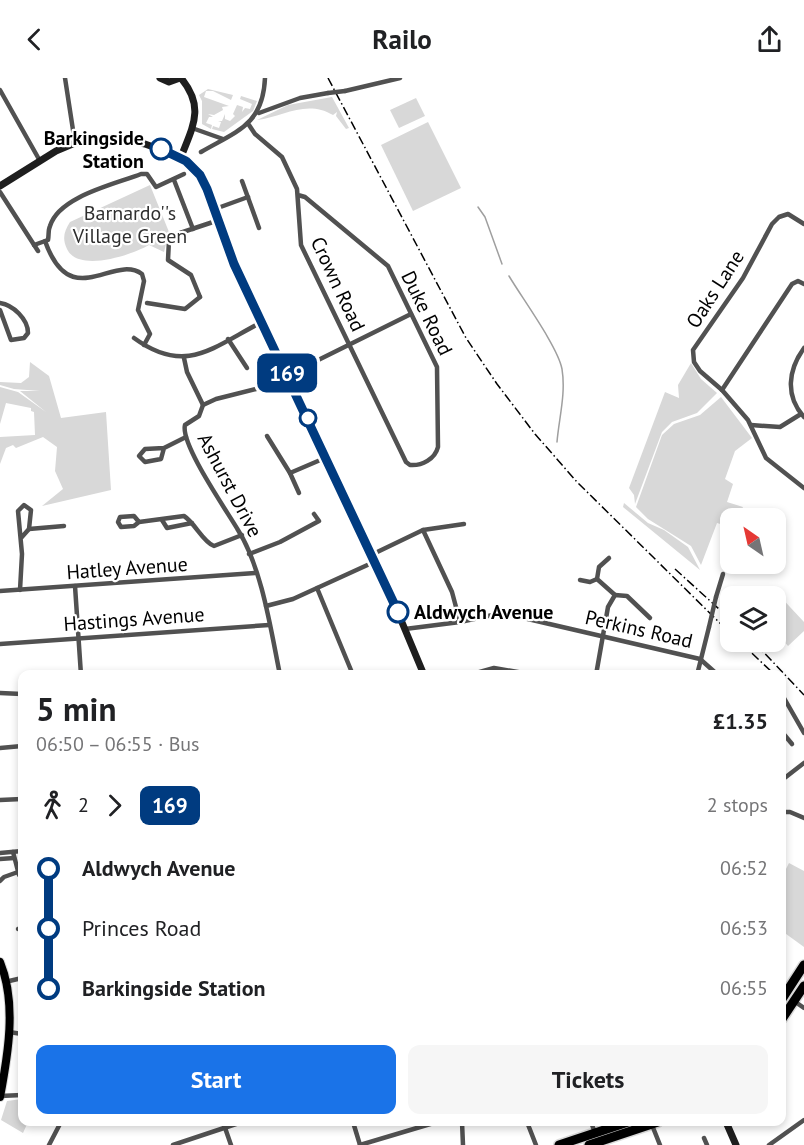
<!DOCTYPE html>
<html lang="en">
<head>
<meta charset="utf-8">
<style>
	body { margin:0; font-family:"PT Sans",sans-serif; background:#f6f6f6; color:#202124; height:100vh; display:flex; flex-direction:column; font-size:22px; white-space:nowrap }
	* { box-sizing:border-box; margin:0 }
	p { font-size:20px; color:#757577 }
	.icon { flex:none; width:33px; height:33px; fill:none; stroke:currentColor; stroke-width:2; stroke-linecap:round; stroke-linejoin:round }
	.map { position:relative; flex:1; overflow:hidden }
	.side { position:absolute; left:18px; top:592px; width:768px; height:456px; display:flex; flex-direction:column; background:#fff; border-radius:12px; box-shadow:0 3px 9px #0003 }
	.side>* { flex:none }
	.badge { padding:0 12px; border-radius:9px; font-size:21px; line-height:39px }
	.needle { width:39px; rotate:326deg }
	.tools { position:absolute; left:720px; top:430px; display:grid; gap:12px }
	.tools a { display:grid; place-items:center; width:66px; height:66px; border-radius:12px; background:#fff; box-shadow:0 3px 9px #0003; font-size:30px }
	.map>.badge { position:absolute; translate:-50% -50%; box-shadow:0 0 0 3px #fff }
	.legs { display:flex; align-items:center; gap:9px; height:66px; padding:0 18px; font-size:20px }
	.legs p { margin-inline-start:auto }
	.head { display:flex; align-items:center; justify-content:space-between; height:102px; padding:0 18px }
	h1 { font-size:33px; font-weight:800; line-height:45px }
	.cta { display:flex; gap:12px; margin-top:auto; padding:12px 18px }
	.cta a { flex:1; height:69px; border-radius:12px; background:#1a73e8; color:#fff; font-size:24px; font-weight:800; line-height:69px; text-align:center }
	.cta a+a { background:#f6f6f6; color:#202124 }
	ul { padding:0 18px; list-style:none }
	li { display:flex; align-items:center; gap:21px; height:60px; font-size:22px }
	li i { display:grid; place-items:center; width:9px; height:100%; margin:0 8px; background:currentColor }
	li i::after { content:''; width:15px; height:15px; margin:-8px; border:4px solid; border-radius:50%; background:#fff }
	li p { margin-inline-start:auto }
	li:first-child i { background:linear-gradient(#0000 50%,currentColor 0) }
	li:last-child i { background:linear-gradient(currentColor 50%,#0000 0) }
	header { display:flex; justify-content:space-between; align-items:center; height:78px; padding:0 18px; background:#fff; font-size:27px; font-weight:800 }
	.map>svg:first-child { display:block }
	.green { fill:#d8d8d8 }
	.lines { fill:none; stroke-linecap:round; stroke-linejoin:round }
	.stream { stroke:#9f9f9f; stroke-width:1.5 }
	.primary-casing { stroke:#dbdbdb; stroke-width:10 }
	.highway-casing { stroke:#dbdbdb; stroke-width:12 }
	.street { stroke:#515151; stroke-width:4.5 }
	.secondary { stroke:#1e1e1e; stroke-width:7 }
	.primary { stroke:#000; stroke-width:8 }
	.highway { stroke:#000; stroke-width:9 }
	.rail { stroke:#000; stroke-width:1.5; stroke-dasharray:9 3 1.5 3; stroke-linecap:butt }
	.street-bridge { stroke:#515151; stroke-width:4.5 }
	.line-1-casing { stroke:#fff; stroke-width:14 }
	.line-1 { stroke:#003b80; stroke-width:9 }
	.stop-1-dot { fill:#fff; stroke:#003b80; stroke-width:3 }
	.labels { text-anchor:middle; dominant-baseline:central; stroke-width:4.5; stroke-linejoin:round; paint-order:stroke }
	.stop-label { font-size:20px; font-weight:bold; fill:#000; stroke:#fff; text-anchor:end }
	.park-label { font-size:20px; fill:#2f2f2f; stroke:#fff }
	.street-label { font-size:20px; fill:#000; stroke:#fff }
</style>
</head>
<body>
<header><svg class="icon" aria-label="back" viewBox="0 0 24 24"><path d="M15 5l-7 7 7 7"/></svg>Railo<svg class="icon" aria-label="share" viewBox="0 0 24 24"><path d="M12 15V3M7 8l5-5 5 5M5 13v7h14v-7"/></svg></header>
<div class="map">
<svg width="804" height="1067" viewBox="0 0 804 1067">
	<rect width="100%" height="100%" fill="#fff"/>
	<!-- green -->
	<g class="green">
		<polygon points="208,11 233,17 231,22 213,13 206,13 204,19 229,28 222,29 223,32 214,37 208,36 213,39 209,39 206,45 212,47 211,51 202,46 202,23 199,17"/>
		<polygon points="241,18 257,23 253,33 224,54 212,51 213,48 219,50 221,44 218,43 222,43 225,36 225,41 230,43 235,38 233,36 237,27 243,29 242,34 245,30 250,31 252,26 240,21"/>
		<path d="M332 19 349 50 346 51 336 38 337 34 333 37C306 21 283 39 257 42L288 27Z"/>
		<polygon points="416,20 425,38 399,50 390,32"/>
		<polygon points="428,44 461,110 413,133 381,67"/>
		<path d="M150 107 169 154 164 174 149 167C132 177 78 195 67 171 62 160 64 154 70 144Z"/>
		<polygon points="30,284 49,298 61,340 106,334 111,412 42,428 63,411 55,393 57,369 43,359 16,370 13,367 6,370 0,386 0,359 35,357 34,334 31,333 31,330 6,325 0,346 0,309 18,314 46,334 20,313 40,313 14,311 0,307 0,304 21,305 29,299"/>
		<polygon points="691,285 701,301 717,315 697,335 672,344 662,354 635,426 634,417 629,410 665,314 679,320 678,307"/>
		<polygon points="721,319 752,360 735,373 725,401 733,406 727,424 743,429 738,441 730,441 730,449 717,445 701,487 691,468 648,441 636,429 662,357 674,346 700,337"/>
		<polygon points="624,425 648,445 664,452 688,469 700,492 623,429"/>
		<polygon points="776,514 804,544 804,553 788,568 776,554 776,519 771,519"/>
		<polygon points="789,785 804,793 804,869 782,853 782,799"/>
		<polygon points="22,1021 22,1044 28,1044 23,1055 1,1042 7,1023"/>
	</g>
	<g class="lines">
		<!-- stream -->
		<g class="stream">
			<polyline points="478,129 485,139 502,186"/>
			<path d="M509 198C522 220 558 269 562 291 566 316 559 340 557 364"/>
		</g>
		<!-- primary casing -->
		<g class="primary-casing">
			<path id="primary" d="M0 884C17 925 8 977 0 1019"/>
		</g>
		<!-- highway casing -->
		<g class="highway-casing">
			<g id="highway">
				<polyline points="782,921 804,887"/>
				<polyline points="782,941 804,908"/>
				<polyline points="559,1067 628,1044"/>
				<polyline points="589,1067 658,1044"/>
			</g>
		</g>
		<!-- street -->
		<g class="street">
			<polyline points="65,0 75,65"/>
			<polyline points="0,12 40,83"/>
			<polyline points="345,13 400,0"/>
			<polyline points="259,35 300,20 328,15"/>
			<path d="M249 47 255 56 282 79 297 111 301 167 406 384 410 387C422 388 435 381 438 369L437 289 388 188 305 119 298 117"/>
			<polyline points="192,50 223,61"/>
			<path d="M201 74C237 53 263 47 265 0"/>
			<polyline points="174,102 193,151"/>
			<polyline points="242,103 259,150"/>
			<polyline points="0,114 38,173"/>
			<polyline points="215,131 248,119"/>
			<polyline points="804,146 788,136 779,139 772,146 743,200 693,272 694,284 700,293 722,312 748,342 766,380 804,410"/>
			<path d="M45 163C71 236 113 175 142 196L144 203 138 232 150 256 144 267"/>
			<path d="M34 167 48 162C49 157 48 152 50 148 59 118 116 106 141 96H147L156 109 184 96"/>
			<polyline points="200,219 191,197 168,182 169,162 174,157 219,142"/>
			<path d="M0 225C13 227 28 241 28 255L24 260 11 262 0 232"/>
			<polyline points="147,225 185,231 200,219"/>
			<path d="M134 260C186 298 213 269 262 244"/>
			<polyline points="228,261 247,290"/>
			<path d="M804 270C788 292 785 318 804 339"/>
			<polyline points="184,280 187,294 203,327"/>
			<polyline points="288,297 411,236"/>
			<path d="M256 311 216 321 203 327 199 338 185 347C180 366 227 433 238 452 262 490 271 553 280 597"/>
			<polyline points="722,312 792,206 798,203 804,206"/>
			<polyline points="751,347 780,349 801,336"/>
			<polyline points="267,358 290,395 325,380"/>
			<polyline points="164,370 145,371 139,378 145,384 161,381 164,370 186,359"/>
			<polyline points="290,395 299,415"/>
			<polyline points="162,442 167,450 192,445"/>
			<path d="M139 444 134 438 120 439 118 444 121 449 134 448 139 444 184 438C195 445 203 464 214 468L242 457"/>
			<polyline points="29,451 64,448"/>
			<polyline points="423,452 452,514 460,544"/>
			<polyline points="249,476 280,464 319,443 314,436"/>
			<polyline points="371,477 423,452 464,446"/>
			<polyline points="609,480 599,489 597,501 615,517"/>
			<polyline points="580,502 590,504 597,501"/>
			<polyline points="75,508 81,597"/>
			<polyline points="317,510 353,597"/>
			<polyline points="20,512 22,476 18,433 24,427 31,432 29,451 21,460"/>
			<polyline points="0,513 255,495"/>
			<polyline points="716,519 723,496"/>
			<polyline points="266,528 293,521 374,484"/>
			<polyline points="405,551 460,544 502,535 700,581 718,597"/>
			<polyline points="0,566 269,547"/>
			<polyline points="469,597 494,590 535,597"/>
			<polyline points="596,597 608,529 615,517 627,518 650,540"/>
			<polyline points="697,597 709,549"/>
			<polyline points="0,615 22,616"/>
			<polyline points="784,620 804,655"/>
			<polyline points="782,654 792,666"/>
			<polyline points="0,670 22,668"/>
			<polyline points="782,702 804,685"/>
			<polyline points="0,722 22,721"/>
			<polyline points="782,734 790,734 804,740"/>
			<polyline points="13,774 19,797"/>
			<polyline points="0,775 22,773"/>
			<polyline points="0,781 14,780"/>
			<polyline points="0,803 4,799 18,794"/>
			<polyline points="18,851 22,850"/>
			<polyline points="782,899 784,915"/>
			<polyline points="5,904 22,900"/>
			<polyline points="794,923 804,930"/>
			<polyline points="9,954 22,956"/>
			<polyline points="0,1018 22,1017"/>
			<polyline points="223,1044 231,1067"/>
			<polyline points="353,1044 360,1067"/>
			<polyline points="462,1044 463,1067"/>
			<polyline points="527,1044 536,1067"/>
			<polyline points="591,1044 595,1055"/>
			<polyline points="652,1047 660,1067"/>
			<polyline points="704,1060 707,1067"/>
			<polyline points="49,1067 61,1044"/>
			<polyline points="173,1067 242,1044"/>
			<polyline points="360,1067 437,1044"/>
			<polyline points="769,1067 804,1042"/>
		</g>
		<!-- secondary -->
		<g class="secondary">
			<polyline points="160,0 169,4 180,0"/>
			<path d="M181 79C193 48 205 29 181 0"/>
			<polyline points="0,108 56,73 75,65 101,61 120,60 145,66 181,79 192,88 207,111 234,186 309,343 343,422 391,518 424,597"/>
			<polyline points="726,1044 736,1067"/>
		</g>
		<!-- primary -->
		<use href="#primary" class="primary"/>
		<!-- highway -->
		<use href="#highway" class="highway"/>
		<!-- rail -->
		<g class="rail">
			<polyline points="328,0 466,260 497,306 535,356 577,404 730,555"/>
			<polyline points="675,491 730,541"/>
			<polyline points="740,564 775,597"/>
			<polyline points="754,564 804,617"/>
		</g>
		<!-- street-bridge -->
		<g class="street-bridge">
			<polyline points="328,15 345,13"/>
			<polyline points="709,549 716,519"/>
		</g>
	</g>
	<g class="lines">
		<!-- line-1 casing -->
		<g class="line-1-casing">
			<polyline id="line-1" points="161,71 186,83 200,97 207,111 234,186 398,534"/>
		</g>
		<!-- line-1 -->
		<use href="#line-1" class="line-1"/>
	</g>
	<!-- markers -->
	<g class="stop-1-dot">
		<circle cx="161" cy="71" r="10"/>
		<circle cx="308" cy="340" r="8"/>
		<circle cx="398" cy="534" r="10"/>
	</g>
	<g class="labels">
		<!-- stop labels -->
		<g class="stop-label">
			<text x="144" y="60">Barkingside<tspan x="144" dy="23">Station</tspan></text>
			<text x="414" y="534" text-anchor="start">Aldwych Avenue</text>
		</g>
		<!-- park labels -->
		<g class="park-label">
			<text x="130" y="135">Barnardo''s<tspan x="130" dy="23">Village Green</tspan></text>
		</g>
		<!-- street labels -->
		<g class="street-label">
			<text transform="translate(338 206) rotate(65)">Crown Road</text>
			<text transform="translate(715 211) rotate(-57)">Oaks Lane</text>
			<text transform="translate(427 235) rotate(64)">Duke Road</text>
			<text transform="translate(230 407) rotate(62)">Ashurst Drive</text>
			<text transform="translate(127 490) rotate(-4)">Hatley Avenue</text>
			<text transform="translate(134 541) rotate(-4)">Hastings Avenue</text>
			<text transform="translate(639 551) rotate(13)">Perkins Road</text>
		</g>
	</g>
</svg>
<div class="tools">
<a><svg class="needle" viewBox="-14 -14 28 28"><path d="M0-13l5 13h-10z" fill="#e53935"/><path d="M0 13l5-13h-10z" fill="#757577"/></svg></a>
<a><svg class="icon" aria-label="layers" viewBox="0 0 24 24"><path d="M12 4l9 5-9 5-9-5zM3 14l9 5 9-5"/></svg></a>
</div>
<b class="badge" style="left:287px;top:295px;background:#003b80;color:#fff">169</b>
<section class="side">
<div class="head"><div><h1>5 min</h1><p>06:50 – 06:55 · Bus</p></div><b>£1.35</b></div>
<div class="legs"><svg class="icon" aria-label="walk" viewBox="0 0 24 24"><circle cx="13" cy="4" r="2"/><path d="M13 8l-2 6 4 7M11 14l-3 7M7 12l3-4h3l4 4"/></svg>2<svg class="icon" aria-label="forward" viewBox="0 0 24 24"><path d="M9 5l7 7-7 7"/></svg><b class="badge" style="background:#003b80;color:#fff">169</b><p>2 stops</p></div>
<ul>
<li><i style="color:#003b80"></i><b>Aldwych Avenue</b><p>06:52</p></li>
<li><i style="color:#003b80"></i><span>Princes Road</span><p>06:53</p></li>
<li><i style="color:#003b80"></i><b>Barkingside Station</b><p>06:55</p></li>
</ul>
<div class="cta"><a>Start</a><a>Tickets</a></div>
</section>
</div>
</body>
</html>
